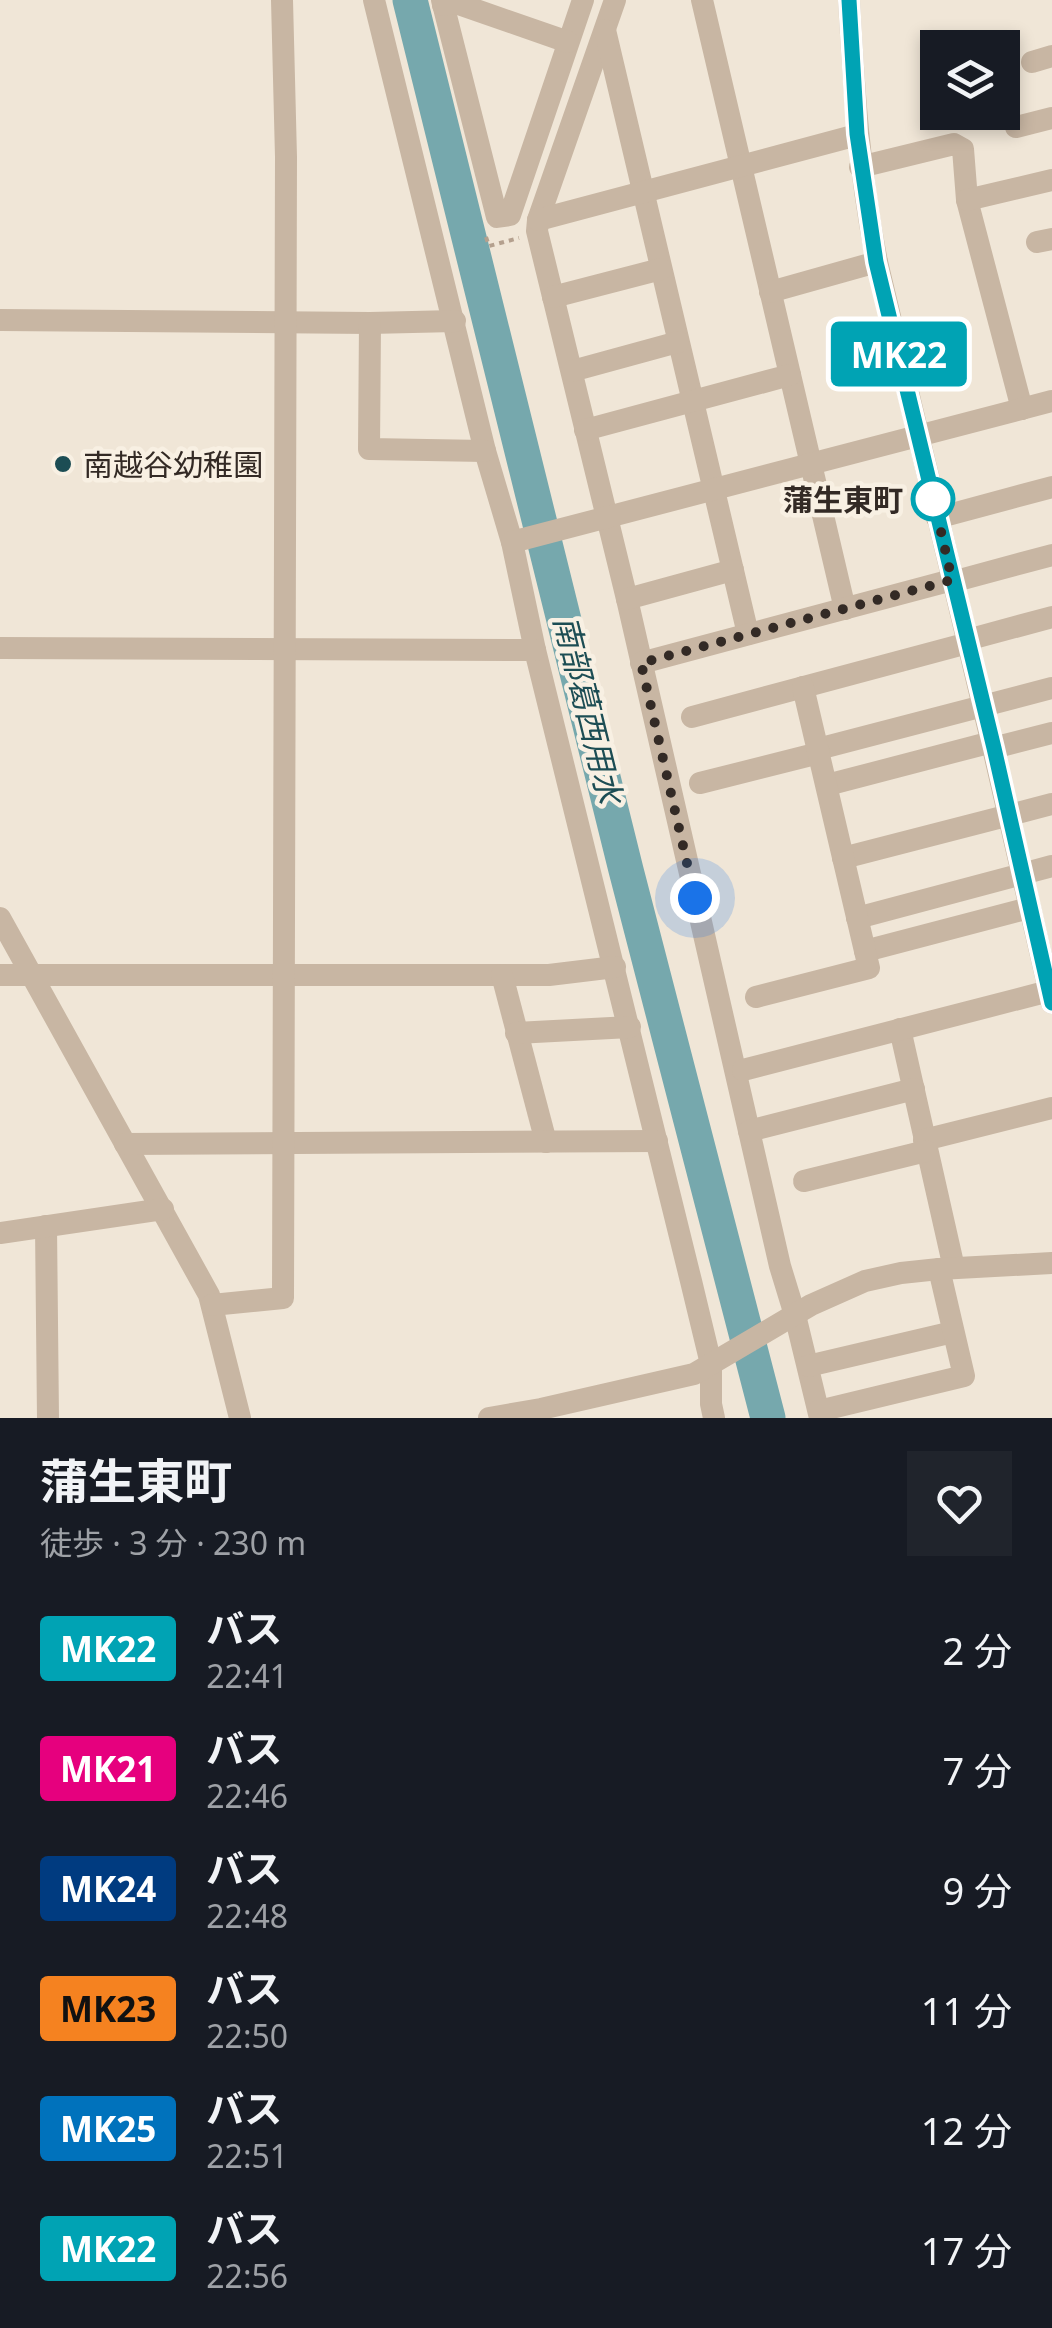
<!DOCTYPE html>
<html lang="ja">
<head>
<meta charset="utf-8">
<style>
	body { margin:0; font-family:"Noto Sans","Noto Sans JP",sans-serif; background:#20242c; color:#f1f3f6; height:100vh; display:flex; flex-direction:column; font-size:38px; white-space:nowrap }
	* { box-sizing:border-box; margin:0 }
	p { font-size:32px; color:#9ea1a6 }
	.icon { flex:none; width:55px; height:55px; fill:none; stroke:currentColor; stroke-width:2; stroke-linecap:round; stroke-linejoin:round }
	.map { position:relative; height:1418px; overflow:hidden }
	.side { display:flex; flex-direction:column; background:#171b24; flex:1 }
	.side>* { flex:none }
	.badge { padding:0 20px; border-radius:8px; font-size:35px; line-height:65px }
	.fabs { position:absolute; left:920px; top:30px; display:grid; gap:20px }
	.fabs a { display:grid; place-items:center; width:100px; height:100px; border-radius:0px; background:#171b24; box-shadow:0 5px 15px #0003; font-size:50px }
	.you { position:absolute; width:50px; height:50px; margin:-25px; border:8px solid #fff; border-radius:50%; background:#1a73e8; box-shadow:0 0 0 15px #1a73e833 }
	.map>.badge { position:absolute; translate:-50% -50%; box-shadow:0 0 0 5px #fff }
	.round { display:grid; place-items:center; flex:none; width:105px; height:105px; border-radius:0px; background:#20242c }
	.summary { display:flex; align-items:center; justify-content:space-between; height:170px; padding:0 40px }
	h1 { font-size:48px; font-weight:700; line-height:75px }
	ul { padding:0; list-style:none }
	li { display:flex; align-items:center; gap:30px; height:120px; padding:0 40px }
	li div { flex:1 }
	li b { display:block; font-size:38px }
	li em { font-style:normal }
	li .badge { min-width:110px; font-weight:700; text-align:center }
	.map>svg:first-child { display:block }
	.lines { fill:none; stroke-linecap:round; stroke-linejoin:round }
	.river { stroke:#76a8ad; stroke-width:35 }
	.path { stroke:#b4a08e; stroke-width:4; stroke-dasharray:5 5; stroke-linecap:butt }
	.minor { stroke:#c8b6a3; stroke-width:22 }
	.line-casing { stroke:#fff; stroke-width:22 }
	.line { stroke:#00a3b4; stroke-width:15 }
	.walk { stroke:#332a25; stroke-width:10; stroke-dasharray:0 18 }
	.poi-dot { fill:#1c4d54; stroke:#f8f0e3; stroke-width:4 }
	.stop-dot { fill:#fff; stroke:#00a3b4; stroke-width:5 }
	.labels { text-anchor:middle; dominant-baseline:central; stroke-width:9; stroke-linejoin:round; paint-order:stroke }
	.poi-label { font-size:30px; fill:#332a25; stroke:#f8f0e3; text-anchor:start }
	.stop-label { font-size:30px; font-weight:bold; fill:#332a25; stroke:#f8f0e3; text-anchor:end }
	.water-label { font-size:32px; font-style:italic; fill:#1c4d54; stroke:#f8f0e3 }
</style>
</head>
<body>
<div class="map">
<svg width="1052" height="1418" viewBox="0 0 1052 1418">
	<rect width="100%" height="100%" fill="#f0e6d7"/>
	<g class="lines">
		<!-- river -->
		<polyline class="river" points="410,0 626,870 768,1418"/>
		<!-- path -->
		<polyline class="path" points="486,237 489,246 519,238"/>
		<!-- minor -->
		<g class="minor">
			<polyline points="374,0 485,451 512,542 535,650 691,1281 711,1364 711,1404 714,1418"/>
			<polyline points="442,0 497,217 510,215 583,0"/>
			<polyline points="615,0 538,220 537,231 627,599 780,1266 795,1315 820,1418"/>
			<polyline points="702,0 845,609"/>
			<path d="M849 0C854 91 859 172 877 262L993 748 1052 1003"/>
			<polyline points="443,5 456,3 568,42"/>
			<polyline points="605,30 748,634"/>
			<polyline points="1032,62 1052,56"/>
			<polyline points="1016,127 1052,118"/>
			<polyline points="860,167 954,144 963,149 967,200 1022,409"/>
			<polyline points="967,200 1052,180"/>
			<polyline points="538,220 857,135"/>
			<polyline points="1037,242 1052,239"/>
			<polyline points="770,292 877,262"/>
			<polyline points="553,297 661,269"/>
			<polyline points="0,320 370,323 455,321"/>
			<polyline points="370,323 369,449 485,451"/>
			<polyline points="572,371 678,342"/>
			<polyline points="585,430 790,375"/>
			<polyline points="937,518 1052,487"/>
			<polyline points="512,542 1052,401"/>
			<polyline points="952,582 1052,555"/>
			<polyline points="627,599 733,570"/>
			<polyline points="967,640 1052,617"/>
			<polyline points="0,648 535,650"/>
			<polyline points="641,663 952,580"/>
			<polyline points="692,717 968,643"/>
			<polyline points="993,748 1052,733"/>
			<polyline points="818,749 1052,688"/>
			<polyline points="700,783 819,753"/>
			<polyline points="827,785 992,742"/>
			<polyline points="843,858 1052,804"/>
			<polyline points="0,918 209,1295 240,1418"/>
			<polyline points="857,918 1052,866"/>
			<polyline points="865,951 1029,908"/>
			<polyline points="0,975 549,975 615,967"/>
			<polyline points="502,975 546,1142"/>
			<polyline points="756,997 869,968 803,687"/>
			<polyline points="900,1029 954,1268"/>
			<polyline points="516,1033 630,1027"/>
			<polyline points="743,1070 1049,991"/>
			<polyline points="749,1131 914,1089"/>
			<polyline points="924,1140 1052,1108"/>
			<polyline points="125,1144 657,1141"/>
			<polyline points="804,1181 926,1151"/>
			<polyline points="46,1226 48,1418"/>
			<polyline points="0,1233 163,1209"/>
			<polyline points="212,1305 283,1298 286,157 282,0"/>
			<polyline points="808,1366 953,1332"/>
			<polyline points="819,1411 964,1376 939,1269"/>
			<polyline points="489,1418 541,1409 694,1374 811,1305 865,1281 901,1273 939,1269 1052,1263"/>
		</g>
	</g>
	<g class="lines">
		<!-- line casing -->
		<g class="line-casing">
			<polyline id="line" points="849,0 857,134 876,262 994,748 1052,1003"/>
		</g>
		<!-- line -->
		<use href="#line" class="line"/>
		<!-- walk -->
		<polyline class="walk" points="695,898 641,663 952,580 930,483 933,499"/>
	</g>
	<!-- markers -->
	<circle class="poi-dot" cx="63" cy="464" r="10"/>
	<circle class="stop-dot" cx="933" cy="499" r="20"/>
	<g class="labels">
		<!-- poi labels -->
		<g class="poi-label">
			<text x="83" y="464">南越谷幼稚園</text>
		</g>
		<!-- stop labels -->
		<g class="stop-label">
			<text x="903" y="499">蒲生東町</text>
		</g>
		<!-- water labels -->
		<g class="water-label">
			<text transform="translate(589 709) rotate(76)">南部葛西用水</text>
		</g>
	</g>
</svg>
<div class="fabs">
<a><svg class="icon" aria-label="layers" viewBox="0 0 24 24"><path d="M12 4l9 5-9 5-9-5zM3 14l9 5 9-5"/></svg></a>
</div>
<div class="you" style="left:695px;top:898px"></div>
<b class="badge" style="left:899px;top:354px;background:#00a3b4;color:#fff">MK22</b>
</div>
<section class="side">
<div class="summary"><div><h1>蒲生東町</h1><p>徒歩 · 3 分 · 230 m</p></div><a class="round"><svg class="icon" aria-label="heart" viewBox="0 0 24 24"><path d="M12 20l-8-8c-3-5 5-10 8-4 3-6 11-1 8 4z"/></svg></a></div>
<ul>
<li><span class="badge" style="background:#00a3b4;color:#fff">MK22</span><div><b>バス</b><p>22:41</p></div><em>2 分</em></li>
<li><span class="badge" style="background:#e6007e;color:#fff">MK21</span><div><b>バス</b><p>22:46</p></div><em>7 分</em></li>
<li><span class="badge" style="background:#003b80;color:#fff">MK24</span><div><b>バス</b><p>22:48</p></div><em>9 分</em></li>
<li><span class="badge" style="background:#f58220;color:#111">MK23</span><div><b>バス</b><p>22:50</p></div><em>11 分</em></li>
<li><span class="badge" style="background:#0072bc;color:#fff">MK25</span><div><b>バス</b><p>22:51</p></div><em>12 分</em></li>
<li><span class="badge" style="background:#00a3b4;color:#fff">MK22</span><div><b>バス</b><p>22:56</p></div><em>17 分</em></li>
</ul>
</section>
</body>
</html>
